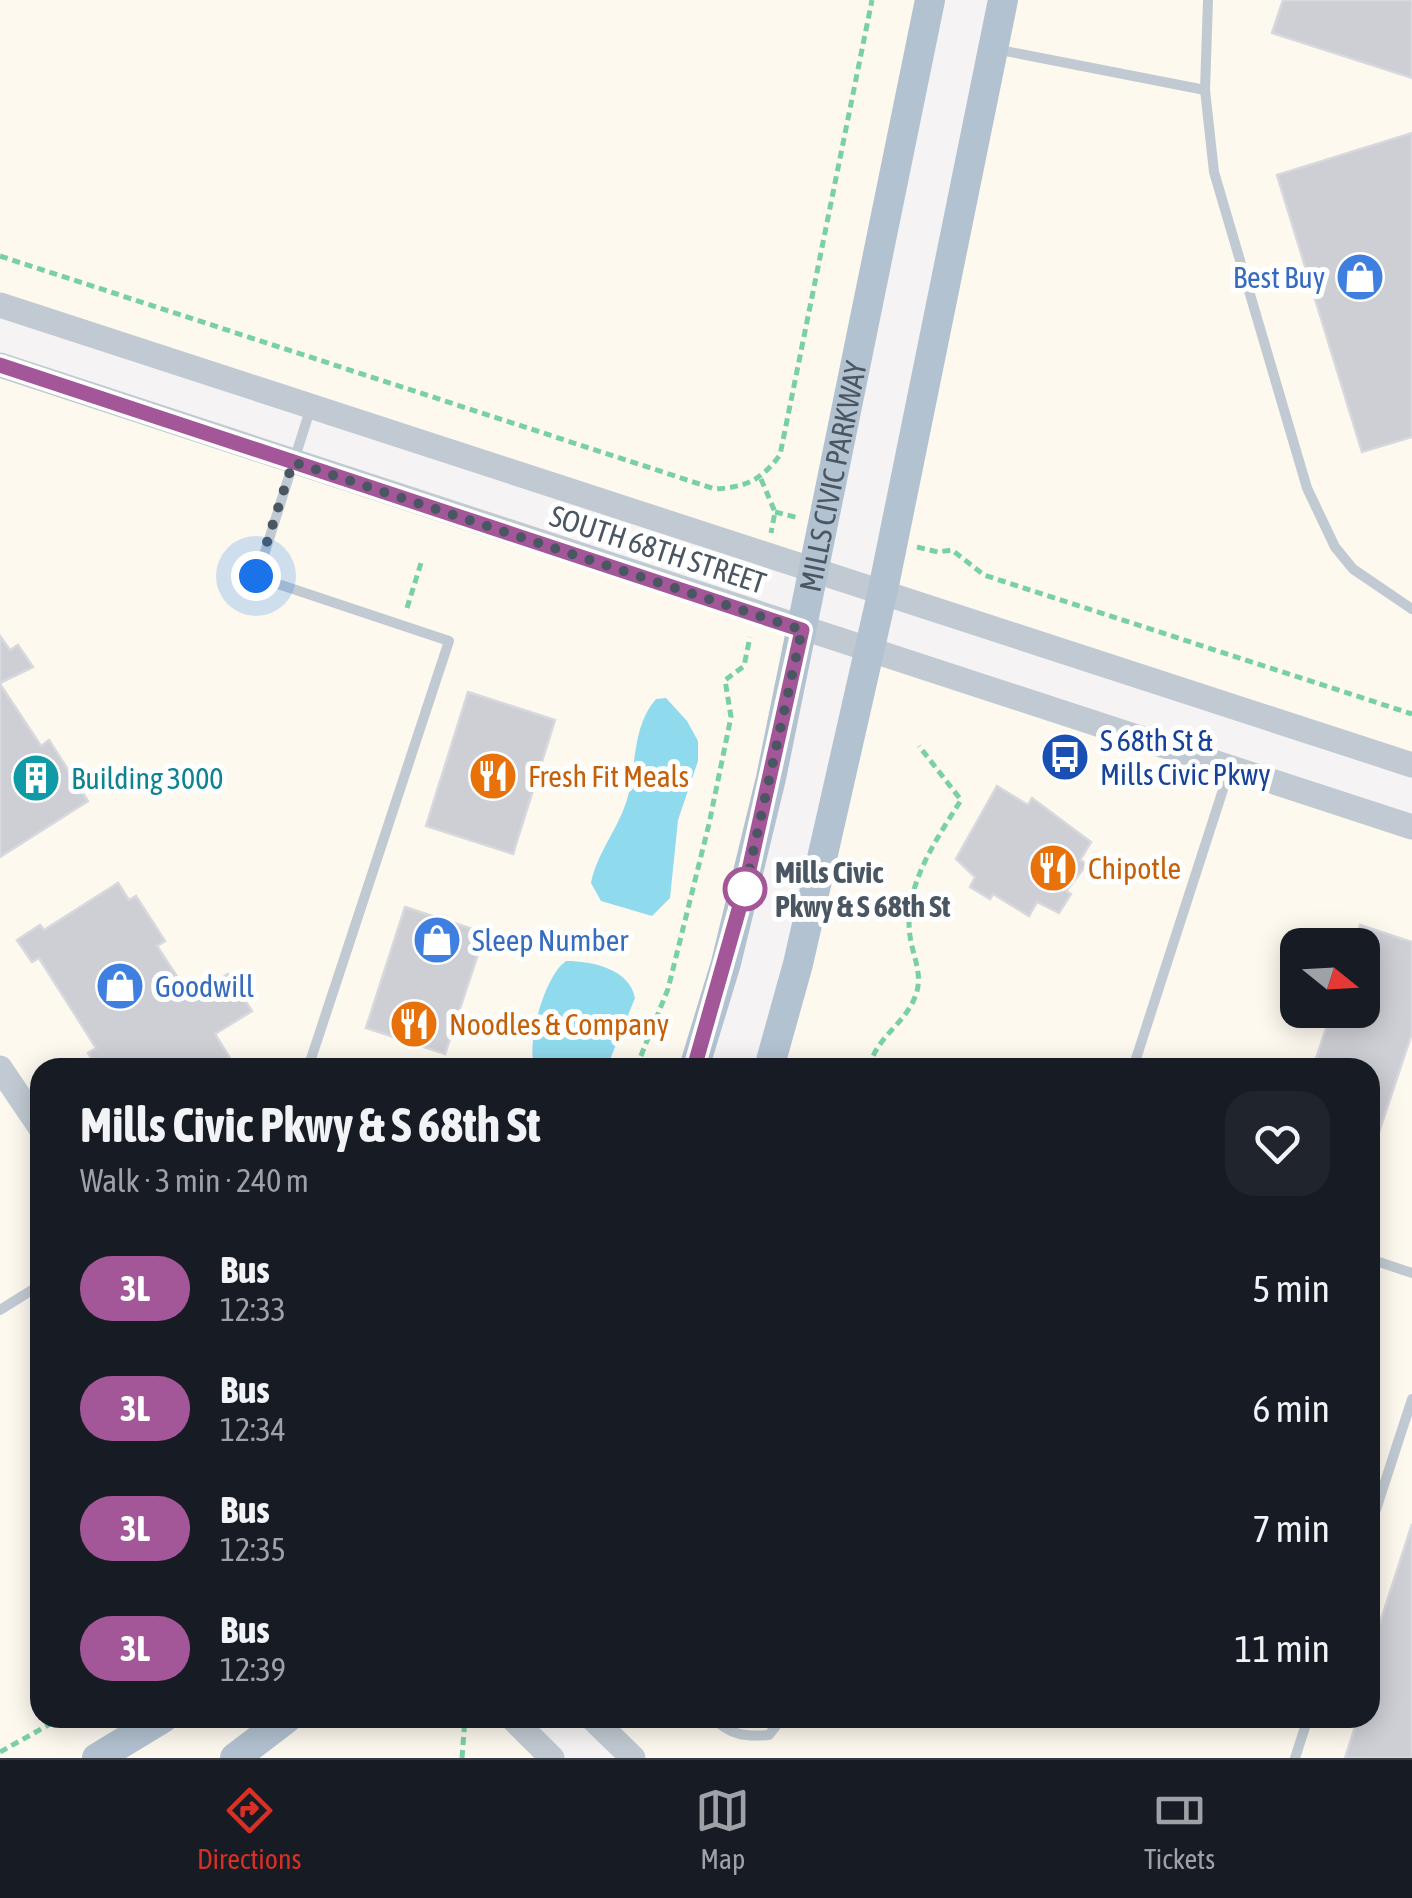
<!DOCTYPE html>
<html lang="en">
<head>
<meta charset="utf-8">
<style>
	body { margin:0; font-family:"Asap Condensed",sans-serif; background:#20242c; color:#f1f3f6; height:100vh; display:flex; flex-direction:column; font-size:38px; white-space:nowrap }
	* { box-sizing:border-box; margin:0 }
	p { font-size:32px; color:#9ea1a6 }
	.icon { flex:none; width:55px; height:55px; fill:none; stroke:currentColor; stroke-width:2; stroke-linecap:round; stroke-linejoin:round }
	.map { position:relative; flex:1; overflow:hidden }
	.drawer { position:absolute; left:30px; top:1058px; width:1350px; height:670px; display:flex; flex-direction:column; background:#171b24; border-radius:30px; box-shadow:0 5px 25px #0003 }
	.drawer>* { flex:none }
	.badge { padding:0 20px; border-radius:32px; font-size:35px; line-height:65px }
	.needle { width:65px; rotate:108deg }
	.controls { position:absolute; left:1280px; top:928px; display:grid; gap:20px }
	.controls a { display:grid; place-items:center; width:100px; height:100px; border-radius:20px; background:#171b24; box-shadow:0 5px 25px #0003; font-size:50px }
	.you { position:absolute; width:50px; height:50px; margin:-25px; border:8px solid #fff; border-radius:50%; background:#1a73e8; box-shadow:0 0 0 15px #1a73e833 }
	.map>.badge { position:absolute; translate:-50% -50%; box-shadow:0 0 0 5px #fff }
	.round { display:grid; place-items:center; flex:none; width:105px; height:105px; border-radius:30px; background:#20242c }
	.overview { display:flex; align-items:center; justify-content:space-between; height:170px; padding:0 50px }
	h1 { font-size:48px; font-weight:700; line-height:75px }
	ul { padding:0; list-style:none }
	li { display:flex; align-items:center; gap:30px; height:120px; padding:0 50px }
	li div { flex:1 }
	li b { display:block; font-size:38px }
	li em { font-style:normal }
	li .badge { min-width:110px; font-weight:700; text-align:center }
	.tabs { display:flex; justify-content:space-around; align-items:center; height:140px; border-top:2px solid #363941; background:#171b24; font-size:28px; color:#9ea1a6 }
	.tabs a { display:grid; justify-items:center; gap:5px }
	.tabs .current { color:#d93025 }
	.map>svg:first-child { display:block }
	.commercial { fill:#fdf9ef; fill-rule:evenodd }
	.water { fill:#90daee }
	.building { fill:#cdcfd5; stroke:#d7d9de; stroke-width:2.5 }
	.lines { fill:none; stroke-linecap:round; stroke-linejoin:round }
	.path { stroke:#7ad0a6; stroke-width:5; stroke-dasharray:8 5; stroke-linecap:butt }
	.service { stroke:#c1cad2; stroke-width:10 }
	.tertiary { stroke:#c1cad2; stroke-width:25 }
	.primary { stroke:#b3c2d1; stroke-width:30 }
	.line-casing { stroke:#fff; stroke-width:22 }
	.line { stroke:#a35798; stroke-width:15 }
	.walk { stroke:#4a5661; stroke-width:10; stroke-dasharray:0 18 }
	.stop-dot { fill:#fff; stroke:#a35798; stroke-width:5 }
	.labels { text-anchor:middle; dominant-baseline:central; stroke-width:10; stroke-linejoin:round; paint-order:stroke }
	.shop-label { font-size:30px; fill:#366cbe; stroke:#fff; text-anchor:start }
	.street-label { font-size:30px; fill:#4a5661; stroke:#fff }
	.transit-label { font-size:30px; fill:#164399; stroke:#fff; text-anchor:start }
	.food-label { font-size:30px; fill:#c56008; stroke:#fff; text-anchor:start }
	.culture-label { font-size:30px; fill:#0d838f; stroke:#fff; text-anchor:start }
	.stop-label { font-size:30px; font-weight:bold; fill:#4a5661; stroke:#fff; text-anchor:start }
</style>
</head>
<body>
<div class="map">
<svg width="1412" height="1758" viewBox="0 0 1412 1758">
	<rect width="100%" height="100%" fill="#f5f3f3"/>
	<!-- commercial -->
	<g class="commercial">
		<polygon points="0,0 930,0 815,571 0,305"/>
		<polygon points="1003,0 1412,0 1412,765 883,590"/>
		<polygon points="0,365 802,631 694,1067 40,1068 40,1718 518,1718 558,1758 0,1758"/>
		<path d="M869 651 1412 827V1758H633L592 1718H1370V1068L769 1067ZM1298 945H1362V1010H1298Z"/>
	</g>
	<!-- water -->
	<g class="water">
		<path d="M666 698 687 721 698 741V761L678 820 670 898 652 916 601 901 591 883C597 852 620 827 628 796 637 763 632 727 656 699Z"/>
		<path d="M566 961C593 961 629 969 635 998L607 1067H535C525 1044 545 975 566 961Z"/>
	</g>
	<!-- building -->
	<g class="building">
		<polygon points="1283,0 1412,0 1412,78 1272,33"/>
		<polygon points="1412,133 1412,437 1362,452 1277,175"/>
		<polygon points="0,636 10,650 18,645 33,667 0,683"/>
		<polygon points="0,684 41,746 49,740 88,801 0,857"/>
		<polygon points="468,692 555,720 513,854 426,826"/>
		<polygon points="997,786 1028,805 1032,798 1091,842 1080,860 1087,864 1066,891 1071,894 1059,913 1037,902 1029,916 993,894 990,899 970,887 975,877 956,859"/>
		<polygon points="118,883 129,900 136,896 165,941 157,946 191,998 228,974 252,1011 215,1034 236,1068 97,1068 88,1053 96,1048 39,958 32,962 17,940 40,925 44,930"/>
		<polygon points="405,907 485,933 445,1054 366,1028"/>
		<polygon points="1360,925 1412,942 1412,1033 1370,1159 1370,1068 1313,1068 1332,1010 1362,1010 1362,945 1354,945"/>
		<polygon points="1412,1524 1412,1758 1345,1758 1357,1721 1349,1718 1370,1718 1370,1654"/>
	</g>
	<g class="lines">
		<!-- path -->
		<g class="path">
			<path d="M0 256 715 489C747 487 761 480 780 455L872 0"/>
			<polyline points="761,479 775,512 771,533"/>
			<polyline points="775,512 799,518"/>
			<polyline points="917,547 938,552 952,550 984,575 1412,714"/>
			<polyline points="407,608 421,563"/>
			<polyline points="636,1068 668,989 709,824 731,717 725,680 744,666 750,637"/>
			<path d="M869 1068C876 1037 904 1025 915 997 924 975 913 958 910 936 903 887 936 840 961 800L919 746"/>
			<polyline points="0,1752 61,1718"/>
			<polyline points="462,1758 465,1718"/>
		</g>
		<!-- service -->
		<g class="service">
			<polyline points="1208,0 1205,90 1214,172 1307,488 1335,547 1353,569 1412,609"/>
			<polyline points="995,49 1205,90"/>
			<polyline points="308,1068 449,641 257,577 311,407"/>
			<polyline points="1133,1068 1230,768"/>
			<polyline points="1370,1259 1412,1273"/>
			<polyline points="0,1310 40,1285"/>
			<polyline points="1370,1528 1412,1399"/>
			<path d="M713 1718C731 1735 744 1737 769 1735L782 1718"/>
			<polyline points="1295,1758 1308,1718"/>
		</g>
		<!-- tertiary -->
		<g class="tertiary">
			<polyline points="0,305 1412,765"/>
			<polyline points="0,365 1412,827"/>
			<polyline points="0,1068 40,1127"/>
			<polyline points="512,1718 552,1758"/>
			<polyline points="592,1718 633,1758"/>
		</g>
		<!-- primary -->
		<g class="primary">
			<path id="s1" d="M694 1068 726 963 771 778 930 0"/>
			<polyline points="769,1068 798,964 883,590 1003,0"/>
			<polyline points="97,1758 163,1718"/>
			<polyline points="235,1758 287,1718"/>
		</g>
	</g>
	<g class="lines">
		<!-- line casing -->
		<g class="line-casing">
			<polyline id="line" points="0,365 802,630 745,888 694,1068"/>
		</g>
		<!-- line -->
		<use href="#line" class="line"/>
		<!-- walk -->
		<polyline class="walk" points="256,576 293,462 802,630 745,889"/>
	</g>
	<!-- icons -->
	<defs>
		<g id="shop-disc" transform="scale(2.5)"><circle r="9.5" fill="#3f7fe0" stroke="#fff"/><path d="M-5-2.5h2.3a2.7 3.5 0 0 1 5.4 0H5L5.5 6h-11ZM-1.5-2.5h3a1.5 2.3 0 0 0-3 0Z" fill="#fff"/></g>
		<g id="bus-disc" transform="scale(2.5)"><circle r="9.5" fill="#1a4fb4" stroke="#fff"/><path d="M-5-6H5V4H4V6H2V4H-2V6H-4V4H-5ZM-3.5-4V0h7V-4ZM-3.5 1.2v1.5H-2V1.2ZM2 1.2v1.5H3.5V1.2Z" fill="#fff"/></g>
		<g id="restaurant-disc" transform="scale(2.5)"><circle r="9.5" fill="#e8710a" stroke="#fff"/><path d="M-5-6h1v4h1v-4h1v4h1v-4h1v5L-1.5 .5V6h-2V.5L-5-1ZM5-6V6H3V1.5H1.5Q1.5-4 5-6Z" fill="#fff"/></g>
		<g id="building-disc" transform="scale(2.5)"><circle r="9.5" fill="#0f9aa8" stroke="#fff"/><path d="M-4-6H4V6H1V3H-1V6H-4ZM-2.5-4.3h1.7v1.8h-1.7ZM.8-4.3h1.7v1.8H.8ZM-2.5-1h1.7V.8h-1.7ZM.8-1h1.7V.8H.8Z" fill="#fff"/></g>
	</defs>
	<g fill-rule="evenodd">
		<use href="#shop-disc" x="1360" y="277"/>
		<use href="#bus-disc" x="1065" y="757"/>
		<use href="#restaurant-disc" x="493" y="776"/>
		<use href="#building-disc" x="36" y="778"/>
		<use href="#restaurant-disc" x="1053" y="868"/>
		<use href="#shop-disc" x="437" y="940"/>
		<use href="#shop-disc" x="120" y="986"/>
		<use href="#restaurant-disc" x="414" y="1024"/>
	</g>
	<!-- markers -->
	<circle class="stop-dot" cx="745" cy="889" r="20"/>
	<g class="labels">
		<!-- shop labels -->
		<g class="shop-label">
			<text x="1325" y="277" text-anchor="end">Best Buy</text>
			<text x="472" y="940">Sleep Number</text>
			<text x="155" y="986">Goodwill</text>
		</g>
		<!-- street labels -->
		<g class="street-label">
			<text stroke="none"><textPath href="#s1" startOffset="608">MILLS CIVIC PARKWAY</textPath></text>
			<text transform="translate(658 549) rotate(18)">SOUTH 68TH STREET</text>
		</g>
		<!-- transit labels -->
		<g class="transit-label">
			<text x="1100" y="740">S 68th St &amp;<tspan x="1100" dy="34">Mills Civic Pkwy</tspan></text>
		</g>
		<!-- food labels -->
		<g class="food-label">
			<text x="528" y="776">Fresh Fit Meals</text>
			<text x="1088" y="868">Chipotle</text>
			<text x="449" y="1024">Noodles &amp; Company</text>
		</g>
		<!-- culture labels -->
		<g class="culture-label">
			<text x="71" y="778">Building 3000</text>
		</g>
		<!-- stop labels -->
		<g class="stop-label">
			<text x="775" y="872">Mills Civic<tspan x="775" dy="34">Pkwy &amp; S 68th St</tspan></text>
		</g>
	</g>
</svg>
<div class="controls">
<a><svg class="needle" viewBox="-14 -14 28 28"><path d="M0-13l5 13h-10z" fill="#e53935"/><path d="M0 13l5-13h-10z" fill="#9ea1a6"/></svg></a>
</div>
<div class="you" style="left:256px;top:576px"></div>
<section class="drawer">
<div class="overview"><div><h1>Mills Civic Pkwy &amp; S 68th St</h1><p>Walk · 3 min · 240 m</p></div><a class="round"><svg class="icon" aria-label="heart" viewBox="0 0 24 24"><path d="M12 20l-8-8c-3-5 5-10 8-4 3-6 11-1 8 4z"/></svg></a></div>
<ul>
<li><span class="badge" style="background:#a35798;color:#fff">3L</span><div><b>Bus</b><p>12:33</p></div><em>5 min</em></li>
<li><span class="badge" style="background:#a35798;color:#fff">3L</span><div><b>Bus</b><p>12:34</p></div><em>6 min</em></li>
<li><span class="badge" style="background:#a35798;color:#fff">3L</span><div><b>Bus</b><p>12:35</p></div><em>7 min</em></li>
<li><span class="badge" style="background:#a35798;color:#fff">3L</span><div><b>Bus</b><p>12:39</p></div><em>11 min</em></li>
</ul>
</section>
</div>
<nav class="tabs">
<a class="current"><svg class="icon" aria-label="directions" viewBox="0 0 24 24"><path d="M12 3l9 9-9 9-9-9zM9 14v-3h6M13 9l2 2-2 2"/></svg>Directions</a>
<a><svg class="icon" aria-label="map" viewBox="0 0 24 24"><path d="M3 6l6-2 6 2 6-2v14l-6 2-6-2-6 2zM9 4v14M15 6v14"/></svg>Map</a>
<a><svg class="icon" aria-label="tickets" viewBox="0 0 24 24"><path d="M3 7h18v10H3zM15 7v10"/></svg>Tickets</a>
</nav>
</body>
</html>
